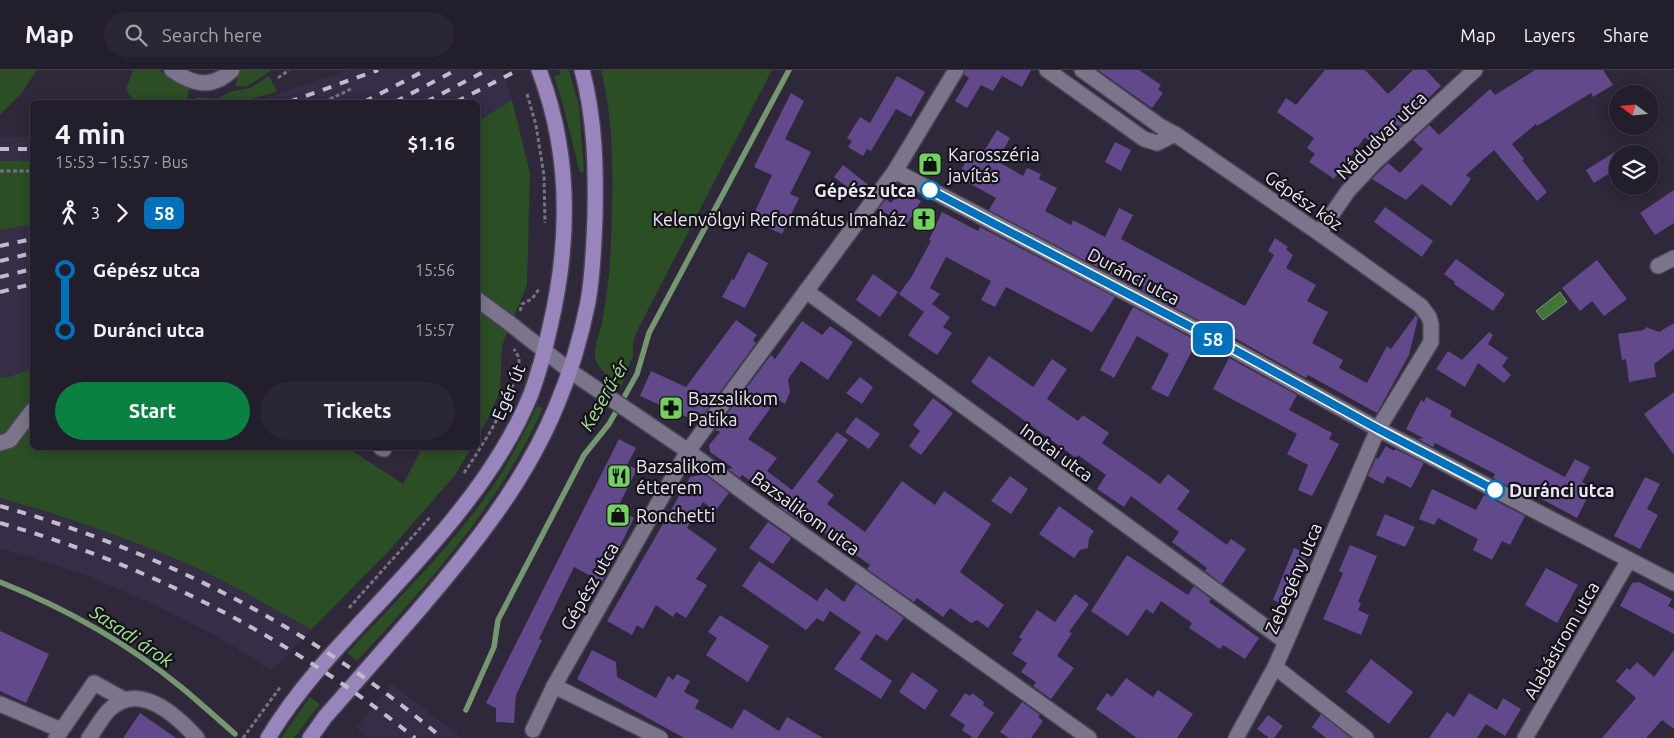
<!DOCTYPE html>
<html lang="en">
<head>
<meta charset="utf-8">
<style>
	body { margin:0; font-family:Ubuntu,sans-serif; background:#2a2734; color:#f1f3f6; height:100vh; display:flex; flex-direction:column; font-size:19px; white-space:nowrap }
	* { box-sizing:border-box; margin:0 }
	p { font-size:16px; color:#a2a2a9 }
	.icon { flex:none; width:28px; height:28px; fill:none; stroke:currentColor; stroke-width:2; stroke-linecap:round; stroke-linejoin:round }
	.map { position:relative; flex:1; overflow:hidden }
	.drawer { position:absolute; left:30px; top:30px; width:450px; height:350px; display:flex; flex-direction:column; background:#221e2c; border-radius:8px; box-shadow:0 2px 12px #0003,0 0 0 1px #3f3c48 }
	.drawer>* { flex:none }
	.badge { padding:0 10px; border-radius:8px; font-size:18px; line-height:32px }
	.needle { width:32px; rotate:286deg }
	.controls { position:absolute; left:1609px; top:15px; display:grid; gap:10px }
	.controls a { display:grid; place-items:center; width:50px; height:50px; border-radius:50%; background:#221e2c; box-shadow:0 2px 12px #0003,0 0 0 1px #3f3c48; font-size:25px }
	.map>.badge { position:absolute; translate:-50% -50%; box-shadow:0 0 0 2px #fff }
	.legs { display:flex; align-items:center; gap:8px; height:55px; padding:0 25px; font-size:16px }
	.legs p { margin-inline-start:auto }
	.head { display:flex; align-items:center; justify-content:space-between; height:85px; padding:0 25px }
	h1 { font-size:28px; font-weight:600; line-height:38px }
	.cta { display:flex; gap:10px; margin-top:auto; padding:10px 25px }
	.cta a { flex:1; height:58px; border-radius:30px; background:#0b8043; color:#fff; font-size:20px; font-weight:600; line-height:58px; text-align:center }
	.cta a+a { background:#2a2734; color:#f1f3f6 }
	ul { padding:0 25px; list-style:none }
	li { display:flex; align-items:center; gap:18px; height:60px; font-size:19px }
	li i { display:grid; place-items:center; width:8px; height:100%; margin:0 6px; background:currentColor }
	li i::after { content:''; width:12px; height:12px; margin:-6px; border:4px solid; border-radius:50%; background:#221e2c }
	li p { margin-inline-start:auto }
	li:first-child i { background:linear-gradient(#0000 50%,currentColor 0) }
	li:last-child i { background:linear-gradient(currentColor 50%,#0000 0) }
	header { display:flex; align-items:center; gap:30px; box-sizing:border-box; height:70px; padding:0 25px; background:#221e2c; border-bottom:1px solid #3f3c48 }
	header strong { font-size:24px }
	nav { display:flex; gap:28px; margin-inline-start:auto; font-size:18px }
	.search { width:350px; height:45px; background:#2a2734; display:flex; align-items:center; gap:12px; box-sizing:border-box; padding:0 18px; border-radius:28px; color:#a2a2a9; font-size:19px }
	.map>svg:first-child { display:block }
	.built { fill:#362d46 }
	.green { fill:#2b4e24 }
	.water { fill:#427438; stroke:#759770 }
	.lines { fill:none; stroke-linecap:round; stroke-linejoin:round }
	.stream { stroke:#759770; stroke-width:5.5 }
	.building { fill:#61498b }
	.minor-casing { stroke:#494454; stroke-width:18 }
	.major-casing { stroke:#494454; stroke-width:18 }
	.path { stroke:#777282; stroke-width:3; stroke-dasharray:4 2.5; stroke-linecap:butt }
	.minor { stroke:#7b748a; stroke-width:15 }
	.major { stroke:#9885bc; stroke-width:15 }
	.rail { stroke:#c0bcca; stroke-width:4; stroke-dasharray:9 9; stroke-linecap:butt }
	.line-1-casing { stroke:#fff; stroke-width:11 }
	.line-1 { stroke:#0072bc; stroke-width:8 }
	.stop-1-dot { fill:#fff; stroke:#0072bc; stroke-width:2.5 }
	.labels { text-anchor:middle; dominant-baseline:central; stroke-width:4.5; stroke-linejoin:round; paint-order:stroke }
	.street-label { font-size:18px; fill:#ebe8f4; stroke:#15121a }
	.poi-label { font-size:18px; fill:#ebe8f4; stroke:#15121a; text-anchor:start }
	.stop-label { font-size:18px; font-weight:bold; fill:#ebe8f4; stroke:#15121a; text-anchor:end }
	.water-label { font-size:19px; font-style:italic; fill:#a0e892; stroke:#15121a }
</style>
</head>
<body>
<header>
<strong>Map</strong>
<div class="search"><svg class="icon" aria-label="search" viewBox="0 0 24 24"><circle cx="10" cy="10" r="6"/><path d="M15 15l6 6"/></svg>Search here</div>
<nav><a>Map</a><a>Layers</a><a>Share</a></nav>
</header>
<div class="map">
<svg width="1674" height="668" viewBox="0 0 1674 668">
	<rect width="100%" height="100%" fill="#2e283a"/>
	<!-- built -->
	<g class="built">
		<polygon points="347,0 502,0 512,30 478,51 478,32 253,32"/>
		<rect x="0" y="67" width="32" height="24"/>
		<polygon points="32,154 32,298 9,307 0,308 0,160"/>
		<polygon points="0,428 101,460 177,489 248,523 311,560 272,601 220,568 155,535 85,505 0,478"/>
		<polygon points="392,614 462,668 369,668 356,657"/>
	</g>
	<!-- green -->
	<g class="green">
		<polygon points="0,0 37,0 20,25 0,45"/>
		<polygon points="133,0 159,0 189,18 187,31 186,32 134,32 126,19"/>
		<polygon points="240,0 272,0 246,17 236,16 238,3"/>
		<polygon points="559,0 569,0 579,36 584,102 580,103 562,31 554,7 560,4"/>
		<path d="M601 0H772L636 263 633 274V285L622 316C612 308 597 300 595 286 594 275 600 263 602 253 605 237 607 220 609 204 611 184 611 163 612 143 613 95 613 47 601 0Z"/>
		<polygon points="269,6 277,22 238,32 193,32 196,27 214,29 219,28 230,22 250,18"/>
		<polygon points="512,30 530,103 527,215 502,275 500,321 487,351 478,367 478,269 480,263 478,261 478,51"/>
		<polygon points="0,91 32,91 32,154 0,160"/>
		<path d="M32 298V378H348L403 414 422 378H471L455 405 388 482 311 560C267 534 223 509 176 489 119 465 60 445 0 428V308L9 307Z"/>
		<path d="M537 336 543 338C500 434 428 514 357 591L347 583C397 530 451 477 493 416 510 391 524 363 537 336Z"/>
		<polygon points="310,627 320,634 294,668 281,668"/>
	</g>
	<!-- water -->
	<polygon class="water" points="1560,222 1567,232 1543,250 1536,241"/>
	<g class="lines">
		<!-- stream -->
		<g class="stream">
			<path d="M0 512C65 538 126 572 181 617 199 632 217 648 235 664"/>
			<polyline points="466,640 494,577 498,550 584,385 609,354 637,304 649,263 789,0"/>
		</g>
	</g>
	<!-- building -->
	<g class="building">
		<polygon points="965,0 1031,0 1022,17 1002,6 993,21 981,15 967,38 955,31 969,8 964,5"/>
		<polygon points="1098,0 1139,0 1161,15 1158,19 1163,23 1152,38"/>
		<polygon points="1325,0 1365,0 1388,24 1413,0 1426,0 1441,16 1400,56 1398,55 1395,58 1394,57 1376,77 1365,67 1334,109 1309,92 1315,84 1307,78 1314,68 1277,42 1286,28 1296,35"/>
		<polygon points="1535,0 1603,0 1613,15 1593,27 1591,23 1537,56 1536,54 1512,74 1524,89 1522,90 1547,122 1537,131 1494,80 1466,105 1471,109 1451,136 1422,114 1406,130 1372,109 1388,93 1400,103 1423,79 1413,70 1429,55 1439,65 1490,19 1495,25"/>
		<polygon points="897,6 925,22 911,47 896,39 871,81 867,79 863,86 848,77 852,71 847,68 860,47 870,53"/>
		<polygon points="791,23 804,31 785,69 811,82 790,124 799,128 782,164 751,150 772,105 754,97"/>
		<polygon points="997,60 1010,68 997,91 1023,106 1027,98 1041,104 1039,109 1057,118 1045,141 1071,155 1073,150 1105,167 1119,138 1133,145 1121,169 1245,236 1274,185 1268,181 1275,168 1288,177 1286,179 1293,185 1286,198 1316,215 1307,231 1328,242 1312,273 1343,290 1339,298 1367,313 1387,276 1391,279 1416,245 1418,248 1409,285 1377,343 1308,305 1306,308 1206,252 1206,254 1142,221 1144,217 1129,207 1126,212 989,140 996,128 958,107 971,80 981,86"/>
		<polygon points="1115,72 1131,80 1121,101 1105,92"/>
		<polygon points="1618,80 1618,98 1594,113 1586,100"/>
		<polygon points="843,95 871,117 863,129 834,107"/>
		<polygon points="900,120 921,131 907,154 878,139 886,129 891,133"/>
		<polygon points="1674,120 1674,153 1655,165 1640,143"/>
		<polygon points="1385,137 1433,171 1422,187 1374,152"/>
		<polygon points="942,142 978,161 980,157 1115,227 1092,262 1006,217 995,237 981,230 991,211 946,187 930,218 940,224 932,234 950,247 943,257 952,263 937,285 908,265 924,242 899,224 912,206 931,171 929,170"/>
		<polygon points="748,182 768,193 745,238 722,227 732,209 734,210"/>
		<polygon points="1456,189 1505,224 1493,241 1454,214 1455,212 1444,204"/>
		<polygon points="1597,190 1627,229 1604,246 1592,231 1580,241 1562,218"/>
		<polygon points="873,204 898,222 880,247 856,230"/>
		<polygon points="1133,237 1197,271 1168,327 1151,319 1169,284 1137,266 1114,308 1100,300"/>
		<polygon points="736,250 757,265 753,270 756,273 698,352 640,326 651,301 686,317"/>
		<polygon points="802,251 822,265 830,256 853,272 828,310 801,291 788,309 790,322 785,334 777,329 748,369 777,388 767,401 792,420 837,362 848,370 817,412 834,425 827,434 865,462 902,411 935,435 944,421 991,454 960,502 1004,535 988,558 977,550 971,553 950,538 943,547 917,528 914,532 867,499 870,495 804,448 801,452 779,437 782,433 742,405 740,408 728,399 733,398 710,382 709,375 720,362 715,360 771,285 775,289"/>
		<polygon points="1674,253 1674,279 1654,294 1656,307 1629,312 1626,289 1622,290 1618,264 1644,260 1646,257 1659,262"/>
		<polygon points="1489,262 1493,265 1488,274 1508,288 1502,296 1511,305 1504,313 1478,293 1465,317 1436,299 1448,281 1462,290"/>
		<polygon points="989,286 1033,317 1052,289 1067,299 1047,329 1078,351 1083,345 1109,363 1102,373 1160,414 1168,404 1190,421 1177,439 1227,475 1231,469 1246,479 1222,514 1205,501 1207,498 1172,472 1179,462 1131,426 1124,437 1097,419 1106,405 1078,385 1076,388 971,312"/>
		<polygon points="1229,288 1297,325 1289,340 1332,363 1329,369 1339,374 1312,426 1298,420 1308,395 1287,384 1297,364 1213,319"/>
		<polygon points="860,307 873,317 862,334 846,323"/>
		<polygon points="1674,322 1674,385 1644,344"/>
		<polygon points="1426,327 1452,341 1450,346 1565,407 1575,389 1590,397 1582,412 1592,418 1577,448 1536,426 1534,430 1493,408 1495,404 1435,373 1433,377 1418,369 1423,368 1406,359 1421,330 1424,332"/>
		<polygon points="933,328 953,343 921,385 909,376 920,361 913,355"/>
		<polygon points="856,347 880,364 869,379 845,362"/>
		<polygon points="619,369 636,378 627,395 637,399 617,439 634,448 602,512 574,497 539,569 542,570 516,625 514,653 496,652 496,638 486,633"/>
		<polygon points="1386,376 1394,381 1395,379 1424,393 1411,418 1387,406 1383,414 1368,406 1376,388 1378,389"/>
		<polygon points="704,404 729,423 715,441 703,432 687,458 717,479 696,509 707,515 686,548 676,542 673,547 656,535 643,559 637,555 632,565 607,551 690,407"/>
		<polygon points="1010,406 1028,419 1011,444 991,431"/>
		<polygon points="1645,407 1660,414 1647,439 1658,445 1640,479 1614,466"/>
		<polygon points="1432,419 1476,440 1484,425 1525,446 1510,475 1502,471 1492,490 1473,480 1478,469 1438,448 1434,455 1419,449"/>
		<polygon points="1059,436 1094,461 1089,468 1088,478 1080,480 1074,488 1039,464"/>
		<polygon points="1385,444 1415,457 1405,477 1376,465"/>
		<polygon points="768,452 791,468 773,494 749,478"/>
		<polygon points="1350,475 1377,486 1358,532 1361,533 1358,540 1369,545 1361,565 1323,549 1343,503 1339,501"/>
		<polygon points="1294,478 1308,484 1288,536 1273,530"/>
		<polygon points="1127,485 1188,525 1194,516 1211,529 1209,532 1259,568 1245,589 1223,575 1220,579 1189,558 1192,553 1161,531 1153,544 1146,539 1128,566 1091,541"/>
		<polygon points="759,491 817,531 826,518 844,532 856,514 904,548 887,571 876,564 860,589 892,611 881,629 834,599 861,562 830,541 823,552 817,548 806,560 742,516"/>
		<polygon points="1546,498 1578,515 1557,553 1525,535"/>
		<polygon points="1639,512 1672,529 1668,536 1674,539 1674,564 1620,536 1632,513"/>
		<polygon points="1075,524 1089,534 1069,562 1072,563 1057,586 1074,598 1051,629 1033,616 1036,612 1021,602 1027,593 1012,584 1022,569 1019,567 1037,540 1055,552"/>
		<polygon points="720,545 769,576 748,612 706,585 717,568 708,562"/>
		<polygon points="0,561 49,584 26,633 0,621"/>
		<polygon points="592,580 616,592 617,607 656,628 668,606 673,610 677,604 690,611 684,622 699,630 695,638 732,659 744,639 779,661 787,647 823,668 684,668 577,609"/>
		<polygon points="1674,580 1674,659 1662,650 1646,668 1602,668 1636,628 1616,611 1627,598 1630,600 1637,592 1654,607"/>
		<polygon points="1371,589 1413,622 1389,654 1346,622"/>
		<polygon points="912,602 938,620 925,640 899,622"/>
		<polygon points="1126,608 1153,627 1158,620 1193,644 1177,668 1137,668 1096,639 1107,623 1112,627"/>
		<polygon points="965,623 970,626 972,623 984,632 983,635 994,643 977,668 973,668 962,660 965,655 950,645"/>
		<polygon points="1469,623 1497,640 1503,628 1521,639 1505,666 1486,654 1477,668 1429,668 1447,642 1454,647"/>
		<polygon points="1022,632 1040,645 1038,647 1043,651 1031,668 1009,668 1000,662"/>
		<polygon points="140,643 176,668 123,668"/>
		<polygon points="1321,644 1351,668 1326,668 1312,657"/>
		<polygon points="1268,645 1283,656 1274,668 1269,668 1257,659"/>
	</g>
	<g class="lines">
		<!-- minor casing -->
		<g class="minor-casing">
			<g id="minor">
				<path d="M172 0C193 15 212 19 232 0"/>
				<polyline points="1047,0 1144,69 1157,73 1175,64"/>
				<polyline points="1082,0 1160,56 1175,64 1319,163 1421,236 1429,247 1431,254 1431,272 1378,359 1286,572 1275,597 1236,668"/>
				<polyline points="895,101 1235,280 1378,359 1674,513"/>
				<polyline points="1319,163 1348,121 1375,92 1475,0"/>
				<polyline points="1658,196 1674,188"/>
				<polyline points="806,221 1286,572"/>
				<polyline points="478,230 508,252 570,301 688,381 754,430 1089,668"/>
				<polyline points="0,373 10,370 32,341"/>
				<polyline points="381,378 384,379"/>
				<polyline points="1275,597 1366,668"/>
				<polyline points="554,616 660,668"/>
				<polyline points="0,634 61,660"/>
				<polyline points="533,660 554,616 688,381 895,101 956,0"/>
				<polyline points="56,668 94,613 125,630"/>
				<path d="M89 668C96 659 101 648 109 640 139 610 177 646 197 668"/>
				<polyline points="1525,668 1629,490"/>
			</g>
		</g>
		<!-- major casing -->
		<g class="major-casing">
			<g id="major">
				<path d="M268 668C309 600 368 548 419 489 463 440 506 385 531 324 539 302 545 280 550 257 570 172 571 83 539 0"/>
				<path d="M310 668 325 647C356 612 386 577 417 542 471 479 524 414 556 337 570 304 581 267 588 232 593 204 594 174 595 146 596 97 595 48 582 0"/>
			</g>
		</g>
		<!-- path -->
		<g class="path">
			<polyline points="278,8 289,0"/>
			<polyline points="527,24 536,55 544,106 545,153"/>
			<polyline points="324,32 351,19"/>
			<polyline points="0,101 32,101"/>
			<polyline points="520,241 522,234 532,229 539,219"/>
			<path d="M464 403C484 373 503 343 515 309 517 303 519 297 519 290 519 286 516 283 514 279"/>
			<polyline points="349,538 431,446"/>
			<polyline points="243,668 281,616"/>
		</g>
		<!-- minor -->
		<use href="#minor" class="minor"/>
		<!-- major -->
		<use href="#major" class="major"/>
		<!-- rail -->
		<g class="rail">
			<polyline points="289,32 378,0"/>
			<polyline points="364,32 426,0"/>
			<polyline points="395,32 456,0"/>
			<polyline points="426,32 487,0"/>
			<polyline points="456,32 518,0"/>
			<polyline points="0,79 32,79"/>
			<polyline points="0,176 32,169"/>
			<polyline points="0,191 32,183"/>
			<polyline points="0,207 32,199"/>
			<polyline points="0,222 32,214"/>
			<path d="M0 436C161 481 314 559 442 668"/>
			<path d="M0 453C152 496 292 569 415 668"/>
		</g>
	</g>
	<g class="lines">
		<!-- line-1 casing -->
		<g class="line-1-casing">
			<polyline id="line-1" points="930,120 1235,280 1378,359 1495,420"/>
		</g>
		<!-- line-1 -->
		<use href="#line-1" class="line-1"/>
	</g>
	<!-- icons -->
	<defs>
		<g id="shop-square" transform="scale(1.25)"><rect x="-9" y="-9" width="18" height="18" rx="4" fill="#72d25e" stroke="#15121a"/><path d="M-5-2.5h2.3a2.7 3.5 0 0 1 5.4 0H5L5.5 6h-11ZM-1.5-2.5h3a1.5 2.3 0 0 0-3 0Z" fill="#111"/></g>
		<g id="church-square" transform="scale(1.25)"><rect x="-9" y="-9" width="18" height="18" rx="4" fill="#72d25e" stroke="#15121a"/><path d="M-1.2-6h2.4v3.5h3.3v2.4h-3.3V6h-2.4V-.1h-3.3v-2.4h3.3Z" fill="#111"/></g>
		<g id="pharmacy-square" transform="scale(1.25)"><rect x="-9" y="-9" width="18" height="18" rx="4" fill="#72d25e" stroke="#15121a"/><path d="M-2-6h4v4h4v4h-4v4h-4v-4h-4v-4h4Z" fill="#111"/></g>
		<g id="restaurant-square" transform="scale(1.25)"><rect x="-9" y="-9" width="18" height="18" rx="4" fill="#72d25e" stroke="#15121a"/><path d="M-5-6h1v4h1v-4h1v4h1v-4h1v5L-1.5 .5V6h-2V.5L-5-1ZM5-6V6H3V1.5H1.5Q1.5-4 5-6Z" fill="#111"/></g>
	</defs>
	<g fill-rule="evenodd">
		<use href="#shop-square" x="930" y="94"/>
		<use href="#church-square" x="924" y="149"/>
		<use href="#pharmacy-square" x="671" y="338"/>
		<use href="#restaurant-square" x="619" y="406"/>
		<use href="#shop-square" x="618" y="445"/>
	</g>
	<!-- markers -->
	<g class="stop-1-dot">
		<circle cx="930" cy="120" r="9"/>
		<circle cx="1495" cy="420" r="9"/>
	</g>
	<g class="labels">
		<!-- street labels -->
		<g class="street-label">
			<text transform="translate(1381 65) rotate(-44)">Nádudvar utca</text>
			<text transform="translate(1304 130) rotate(35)">Gépész köz</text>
			<text transform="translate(1134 206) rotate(28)">Duránci utca</text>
			<text transform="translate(508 322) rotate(-67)">Egér út</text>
			<text transform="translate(1057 382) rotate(36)">Inotai utca</text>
			<text transform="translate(806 443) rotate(36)">Bazsalikom utca</text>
			<text transform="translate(1293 508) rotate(-67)">Zebegény utca</text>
			<text transform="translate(589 516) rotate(-60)">Gépész utca</text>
			<text transform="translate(1561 570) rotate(-60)">Alabástrom utca</text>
		</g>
		<!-- poi labels -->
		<g class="poi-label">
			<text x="948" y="84">Karosszéria<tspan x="948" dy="21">javítás</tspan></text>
			<text x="906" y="149" text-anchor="end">Kelenvölgyi Református Imaház</text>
			<text x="688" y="328">Bazsalikom<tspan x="688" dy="21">Patika</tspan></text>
			<text x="636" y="396">Bazsalikom<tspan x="636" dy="21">étterem</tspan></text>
			<text x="636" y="445">Ronchetti</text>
		</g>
		<!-- stop labels -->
		<g class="stop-label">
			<text x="916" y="120">Gépész utca</text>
			<text x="1509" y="420" text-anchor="start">Duránci utca</text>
		</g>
		<!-- water labels -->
		<g class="water-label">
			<text transform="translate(604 325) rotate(-60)">Keserű-ér</text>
			<text transform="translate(132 566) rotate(34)">Sasadi árok</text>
		</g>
	</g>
</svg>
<div class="controls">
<a><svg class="needle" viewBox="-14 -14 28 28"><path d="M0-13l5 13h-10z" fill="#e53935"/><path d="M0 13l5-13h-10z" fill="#a2a2a9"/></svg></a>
<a><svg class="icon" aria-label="layers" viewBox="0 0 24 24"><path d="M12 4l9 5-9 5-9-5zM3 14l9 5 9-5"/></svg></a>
</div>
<b class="badge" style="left:1213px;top:269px;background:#0072bc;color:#fff">58</b>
<section class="drawer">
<div class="head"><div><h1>4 min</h1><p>15:53 – 15:57 · Bus</p></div><b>$1.16</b></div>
<div class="legs"><svg class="icon" aria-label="walk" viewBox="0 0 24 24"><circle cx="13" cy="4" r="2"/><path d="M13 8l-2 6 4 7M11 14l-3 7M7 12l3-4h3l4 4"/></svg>3<svg class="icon" aria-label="forward" viewBox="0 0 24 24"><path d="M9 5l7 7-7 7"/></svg><b class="badge" style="background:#0072bc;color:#fff">58</b></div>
<ul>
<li><i style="color:#0072bc"></i><b>Gépész utca</b><p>15:56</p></li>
<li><i style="color:#0072bc"></i><b>Duránci utca</b><p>15:57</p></li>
</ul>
<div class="cta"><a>Start</a><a>Tickets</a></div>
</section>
</div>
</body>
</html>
